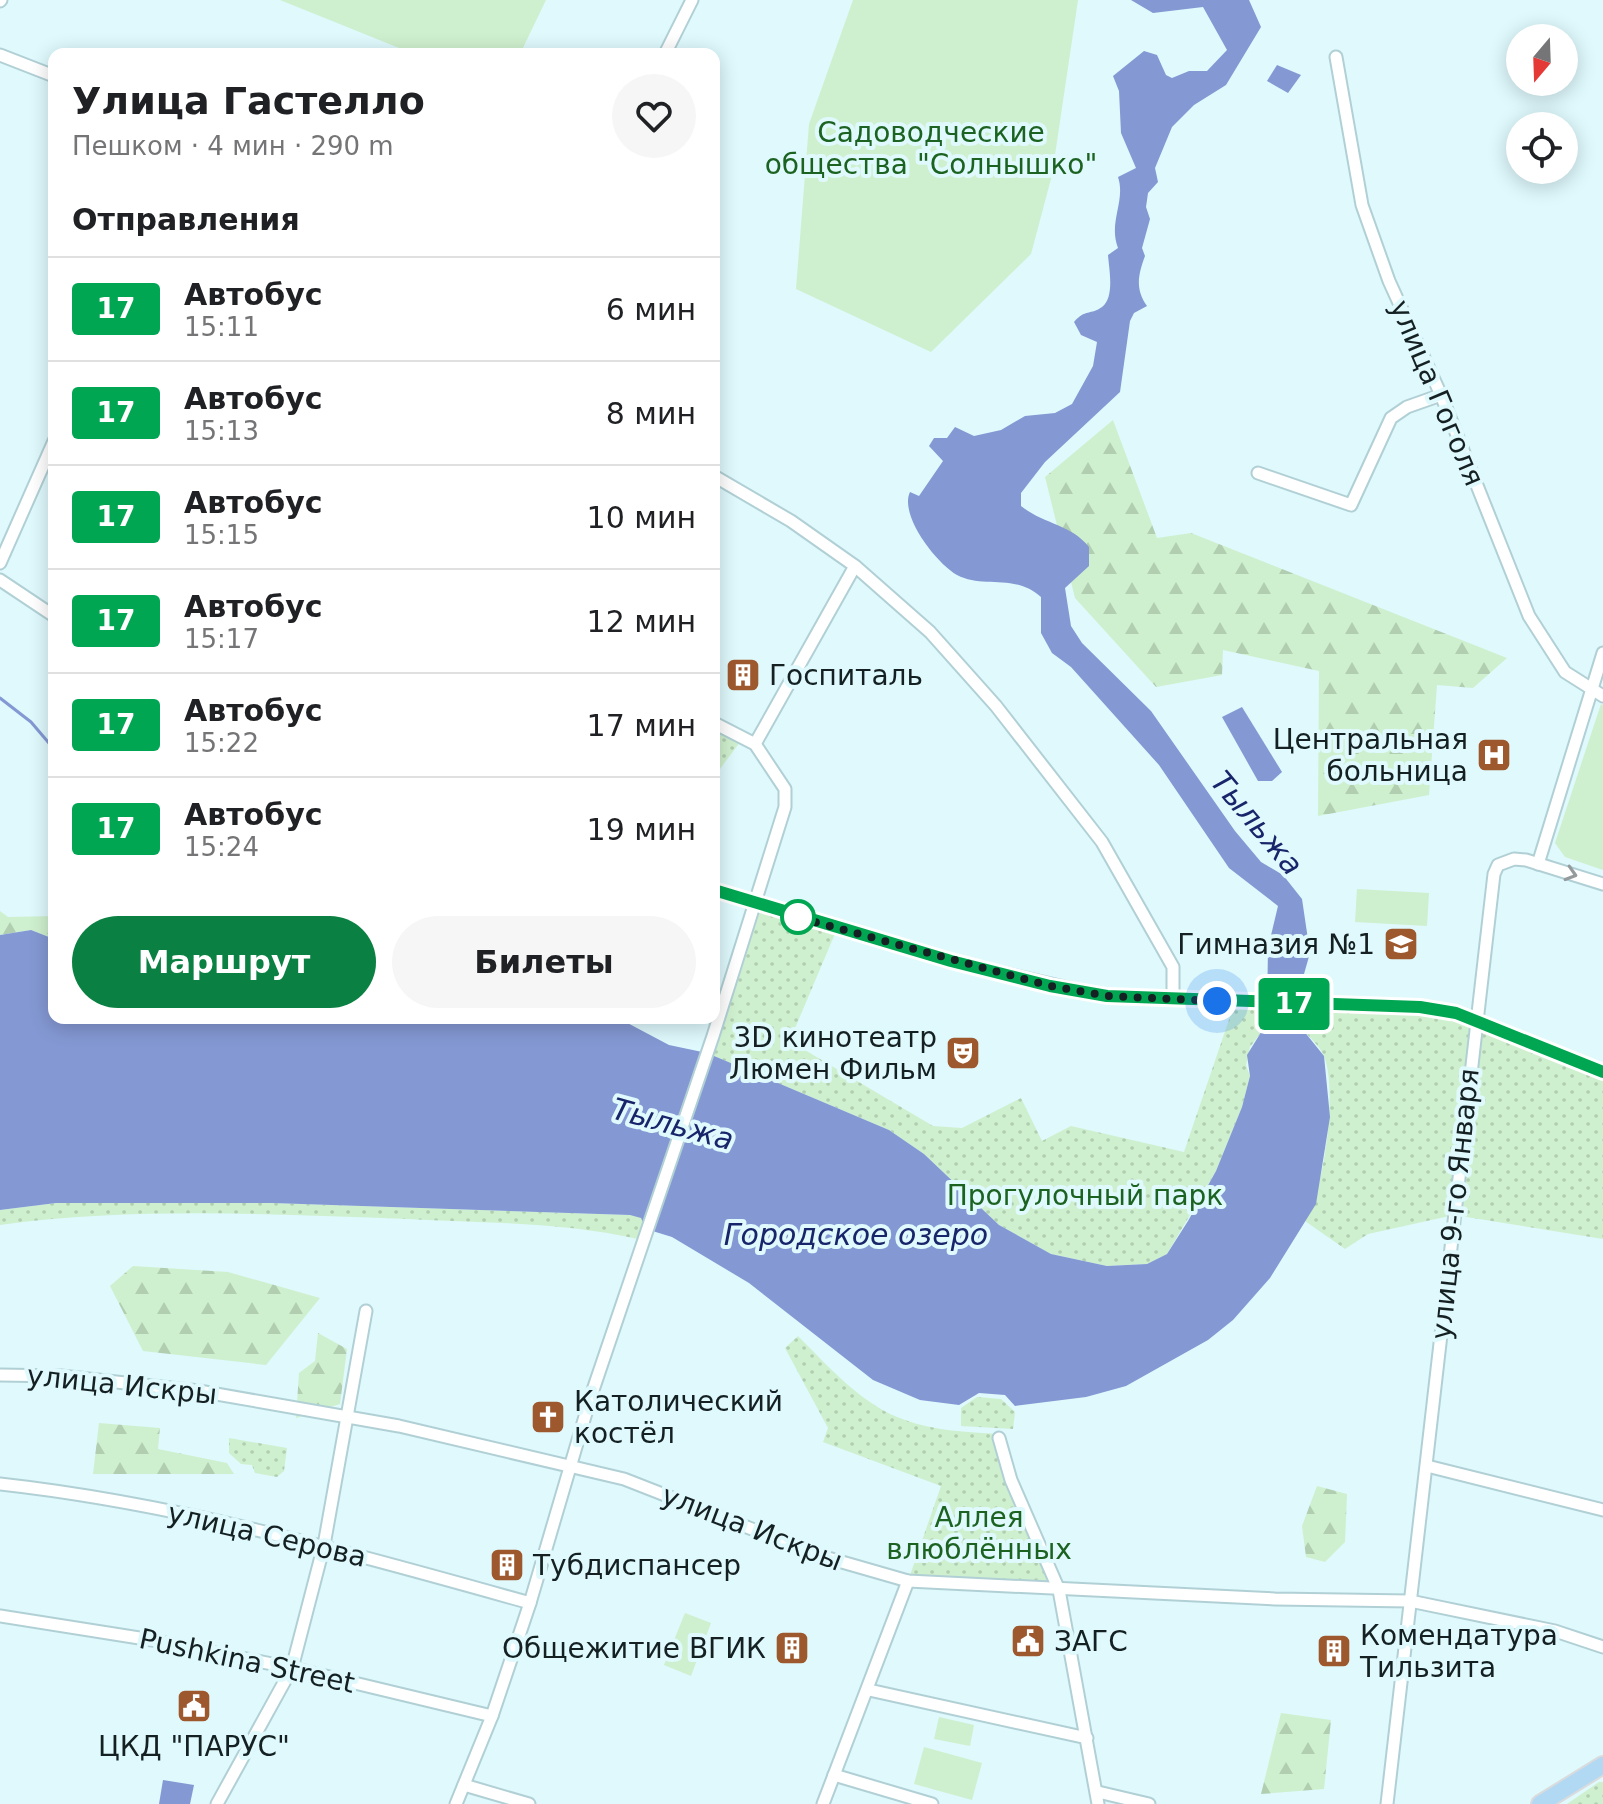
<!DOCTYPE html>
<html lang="ru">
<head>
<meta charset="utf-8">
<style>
	body { margin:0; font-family:"DejaVu Sans",sans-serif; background:#f6f6f6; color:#202124; height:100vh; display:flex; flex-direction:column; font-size:30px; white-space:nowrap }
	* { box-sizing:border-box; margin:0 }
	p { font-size:26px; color:#757577 }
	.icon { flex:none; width:44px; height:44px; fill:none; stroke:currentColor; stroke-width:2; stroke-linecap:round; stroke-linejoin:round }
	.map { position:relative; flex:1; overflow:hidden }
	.sheet { position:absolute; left:48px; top:48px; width:672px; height:976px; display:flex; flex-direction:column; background:#fff; border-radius:16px; box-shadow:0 4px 20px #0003 }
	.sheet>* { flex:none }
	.badge { padding:0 16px; border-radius:6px; font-size:28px; line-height:52px }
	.needle { width:52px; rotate:199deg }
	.fabs { position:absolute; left:1506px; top:24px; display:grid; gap:16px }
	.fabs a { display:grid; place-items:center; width:72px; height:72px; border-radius:50%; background:#fff; box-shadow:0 4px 20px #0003; font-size:40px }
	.you { position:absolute; width:40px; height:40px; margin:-20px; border:6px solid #fff; border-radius:50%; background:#1a73e8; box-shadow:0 0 0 12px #1a73e833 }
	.map>.badge { position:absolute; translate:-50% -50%; box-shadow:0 0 0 4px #fff }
	h2 { padding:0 24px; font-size:30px; line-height:72px }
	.round { display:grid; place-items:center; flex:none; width:84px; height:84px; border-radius:42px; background:#f6f6f6 }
	.head { display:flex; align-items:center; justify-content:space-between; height:136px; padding:0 24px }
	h1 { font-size:38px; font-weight:600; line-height:60px }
	.primary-button { display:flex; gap:16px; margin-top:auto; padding:16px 24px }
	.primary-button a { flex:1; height:92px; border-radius:48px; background:#0b8043; color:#fff; font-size:32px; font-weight:600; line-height:92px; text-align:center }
	.primary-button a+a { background:#f6f6f6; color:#202124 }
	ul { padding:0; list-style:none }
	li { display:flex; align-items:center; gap:24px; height:104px; padding:0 24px; border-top:2px solid #e0e0e0 }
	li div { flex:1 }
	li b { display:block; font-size:30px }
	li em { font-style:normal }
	li .badge { min-width:88px; font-weight:700; text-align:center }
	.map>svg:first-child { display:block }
	.grass { fill:url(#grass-dots) }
	.forest { fill:url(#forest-firs) }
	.garden { fill:#cff0ce }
	.water { fill:#8498d3 }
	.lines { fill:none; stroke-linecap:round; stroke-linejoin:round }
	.stream { stroke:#8498d3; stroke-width:3 }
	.street-casing { stroke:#b1d0d5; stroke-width:15 }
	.primary-casing { stroke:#d9dbdc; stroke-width:20 }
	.street { stroke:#fff; stroke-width:11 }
	.primary { stroke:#b1d9f4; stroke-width:16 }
	.oneway { stroke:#959b9c }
	.line-casing { stroke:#fff; stroke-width:18 }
	.line { stroke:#00a651; stroke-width:12 }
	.walk { stroke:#142022; stroke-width:8; stroke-dasharray:0 14.4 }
	.stop-dot { fill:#fff; stroke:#00a651; stroke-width:4 }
	.labels { text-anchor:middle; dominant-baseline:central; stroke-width:8; stroke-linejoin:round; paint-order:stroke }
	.park-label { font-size:28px; fill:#1c6321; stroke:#dff9fd }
	.street-label { font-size:28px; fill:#142022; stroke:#dff9fd }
	.poi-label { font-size:28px; fill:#142022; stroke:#dff9fd; text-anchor:start }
	.water-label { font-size:30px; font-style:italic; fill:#19256a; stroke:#dff9fd }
</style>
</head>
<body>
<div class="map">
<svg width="1603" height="1804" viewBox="0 0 1603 1804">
	<defs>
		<pattern id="grass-dots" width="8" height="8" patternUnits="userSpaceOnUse" patternTransform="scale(2)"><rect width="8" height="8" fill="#cff0ce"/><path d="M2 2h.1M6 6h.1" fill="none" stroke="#b1ceb1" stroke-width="1.8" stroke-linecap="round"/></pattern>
		<pattern id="forest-firs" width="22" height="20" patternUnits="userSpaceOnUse" patternTransform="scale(2)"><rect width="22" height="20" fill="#cff0ce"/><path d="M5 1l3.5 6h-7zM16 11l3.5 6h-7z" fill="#b1ceb1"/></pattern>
	</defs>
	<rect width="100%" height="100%" fill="#dff9fd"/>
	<!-- grass -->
	<g class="grass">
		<polygon points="714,723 743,738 714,777"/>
		<polygon points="754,904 837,929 793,1033 793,1043 933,1126 962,1128 1021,1098 1042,1141 1071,1126 1184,1152 1235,1002 1267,1003 1260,1034 1250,1047 1246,1065 1250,1076 1242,1107 1216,1171 1167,1254 1147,1264 1107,1266 1051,1254 999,1225 924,1154 889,1130 707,1053"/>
		<path d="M1294 1004 1456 1013 1603 1072V1239L1454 1215 1368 1234 1345 1249 1305 1221C1324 1190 1338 1091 1324 1056 1316 1037 1290 1027 1294 1004Z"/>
		<path d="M56 1203H272L630 1215 641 1217 646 1229 643 1238 638 1239C563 1222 485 1223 408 1219 273 1214 134 1207 0 1225V1210Z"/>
		<path d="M798 1336C829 1367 863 1406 905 1420 935 1431 967 1432 998 1434L1059 1590 908 1581 941 1486 823 1442 828 1428 785 1348Z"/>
		<polygon points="977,1397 1001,1399 1015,1412 1013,1429 961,1426 961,1408"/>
		<polygon points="229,1438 287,1448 284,1471 277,1477 255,1473 252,1465 241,1464 229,1453"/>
		<polygon points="1599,1782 1603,1782 1603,1804 1567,1804"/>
	</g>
	<!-- forest -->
	<g class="forest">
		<polygon points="1113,420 1157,538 1191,533 1507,658 1473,688 1437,685 1429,795 1318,816 1319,671 1223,650 1222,675 1156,687 1075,598 1045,477"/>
		<polygon points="0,911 8,917 54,916 54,939 31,930 0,935"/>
		<polygon points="133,1266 228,1272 320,1298 266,1365 143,1351 110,1286"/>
		<polygon points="318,1333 347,1349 340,1404 296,1418 299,1373 315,1361"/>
		<polygon points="99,1423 160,1428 158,1449 227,1463 234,1474 93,1474"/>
		<polygon points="1317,1486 1347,1494 1345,1542 1325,1562 1306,1557 1302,1526"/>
		<polygon points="1281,1713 1331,1720 1324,1789 1261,1794"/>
	</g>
	<!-- garden -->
	<g class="garden">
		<polygon points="280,0 546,0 520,54 414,54"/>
		<polygon points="853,0 1078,0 1052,175 1031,254 931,352 796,289 809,124"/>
		<polygon points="1601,704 1603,705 1603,870 1565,857 1555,843"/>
		<polygon points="1357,889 1429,893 1427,926 1355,922"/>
		<polygon points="685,1613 711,1623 691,1676 664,1665"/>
		<polygon points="939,1717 974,1725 970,1746 934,1739"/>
		<polygon points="924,1747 982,1763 972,1800 914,1784"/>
	</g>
	<!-- water -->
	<g class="water">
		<path d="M1131 0H1249L1261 27 1226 85 1194 105 1172 127 1155 168 1158 182 1148 193 1146 207 1150 219 1142 248 1145 256C1138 275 1135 289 1147 306L1134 313 1130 321 1120 392 1045 462 1021 493V506C1043 524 1071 524 1089 547V566L1065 588 1071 626 1082 643 1151 711 1235 831 1261 862 1283 875 1302 899 1310 953 1304 974 1294 977 1293 1012 1299 1025 1324 1056 1330 1117 1316 1204 1270 1278 1233 1320 1208 1340 1126 1386 1086 1397 1015 1406 1005 1395 979 1393 959 1405 920 1400 873 1380 749 1283 672 1237 646 1229 641 1218 630 1215 272 1203H56L0 1210V935L31 930 54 939V1018H618L669 1045 707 1053 889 1130 924 1154 999 1225 1051 1254 1107 1266 1147 1264 1167 1254 1188 1221 1216 1171 1242 1107 1250 1076 1247 1055 1260 1034 1267 1011 1268 948 1278 906 1229 868 1159 765 1071 667 1052 653 1041 633V597C1014 573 983 589 957 575 936 563 899 515 910 492L919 496 943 461 929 446 934 438H947L955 427 974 436 1001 430 1025 416 1055 413 1072 404 1093 366 1097 342 1081 335 1074 322C1085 309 1091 315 1102 307 1115 297 1109 269 1108 255L1118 248C1108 222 1126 201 1118 177L1136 168 1121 133 1119 91 1113 76 1144 51 1157 55 1166 75 1172 78 1189 71H1207L1227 50 1203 7 1153 13Z"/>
		<polygon points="1277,65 1301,75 1288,93 1267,81"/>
		<polygon points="1242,707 1282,772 1272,781 1258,781 1222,717"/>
		<polygon points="163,1780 194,1785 190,1804 159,1804"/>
	</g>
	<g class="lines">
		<!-- stream -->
		<polyline class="stream" points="0,698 31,722 54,749"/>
		<!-- street casing -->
		<g class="street-casing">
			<g id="street">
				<polyline points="0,1 1,0"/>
				<polyline points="665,54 692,0"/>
				<polyline points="0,55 54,76"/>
				<polyline points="1336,57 1362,205 1389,281 1441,395 1529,616 1565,672 1603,696"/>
				<polyline points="1258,473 1351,505 1391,418 1407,407 1441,395"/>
				<polyline points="714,476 791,521 855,566 930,632 996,706 1102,842 1173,967 1173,998"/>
				<polyline points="0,563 54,441"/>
				<polyline points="0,580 54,616"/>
				<polyline points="755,744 855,566"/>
				<polyline points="1538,864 1603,653"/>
				<polyline points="714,890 951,961 1099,995 1420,1007 1456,1013 1603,1072"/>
				<polyline points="0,1375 61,1376 199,1391 399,1426 624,1479 821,1556 908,1581 1275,1599 1410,1601 1555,1631 1603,1647"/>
				<polyline points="999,1438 1011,1480 1059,1590 1098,1804"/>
				<polyline points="1427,1466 1603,1510"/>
				<path d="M0 1484C181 1504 355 1554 530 1603"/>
				<polyline points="0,1616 152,1640 292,1668 492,1716"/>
				<polyline points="869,1690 1087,1738"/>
				<polyline points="834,1775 932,1804"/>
				<polyline points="464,1785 529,1804"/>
				<polyline points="1098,1792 1149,1804"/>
				<polyline points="217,1804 292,1668 324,1545 366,1311"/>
				<polyline points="456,1804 492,1716 530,1603 591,1396 713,1036 785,807 785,789 755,744 714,723"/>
				<polyline points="823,1804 908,1581"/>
				<polyline points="1387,1804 1494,874 1498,865 1514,859 1526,860 1603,884"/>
			</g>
		</g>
		<!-- primary casing -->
		<g class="primary-casing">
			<polyline id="primary" points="1540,1804 1603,1765"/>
		</g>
		<!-- street -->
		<use href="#street" class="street"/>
		<!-- primary -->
		<use href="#primary" class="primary"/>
	</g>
	<!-- one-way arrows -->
	<defs><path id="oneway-chevron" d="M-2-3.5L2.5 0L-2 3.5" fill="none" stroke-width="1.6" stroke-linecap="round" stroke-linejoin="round" transform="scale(2)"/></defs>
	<use class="oneway" href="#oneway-chevron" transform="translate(1571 874) rotate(17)"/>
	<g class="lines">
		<!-- line casing -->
		<g class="line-casing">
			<polyline id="line" points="714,890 951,961 1050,986 1107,996 1420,1007 1456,1013 1603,1072"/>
		</g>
		<!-- line -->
		<use href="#line" class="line"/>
		<!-- walk -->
		<polyline class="walk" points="798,917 793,916 1050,986 1107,996 1217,1001"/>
	</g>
	<!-- icons -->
	<defs>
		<g id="building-square" transform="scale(1.8)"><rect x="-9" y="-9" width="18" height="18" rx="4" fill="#9e582e" stroke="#dff9fd"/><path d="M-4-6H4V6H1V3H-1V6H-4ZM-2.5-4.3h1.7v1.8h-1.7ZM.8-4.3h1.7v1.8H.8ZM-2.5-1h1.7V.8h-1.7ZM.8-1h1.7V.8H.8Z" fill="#fff"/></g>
		<g id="hospital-square" transform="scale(1.8)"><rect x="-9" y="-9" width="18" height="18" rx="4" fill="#9e582e" stroke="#dff9fd"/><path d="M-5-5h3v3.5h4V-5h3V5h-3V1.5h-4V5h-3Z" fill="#fff"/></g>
		<g id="school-square" transform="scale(1.8)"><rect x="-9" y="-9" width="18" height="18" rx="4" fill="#9e582e" stroke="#dff9fd"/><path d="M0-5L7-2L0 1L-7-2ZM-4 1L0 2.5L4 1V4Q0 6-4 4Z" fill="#fff"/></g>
		<g id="theatre-square" transform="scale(1.8)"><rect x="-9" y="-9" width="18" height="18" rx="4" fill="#9e582e" stroke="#dff9fd"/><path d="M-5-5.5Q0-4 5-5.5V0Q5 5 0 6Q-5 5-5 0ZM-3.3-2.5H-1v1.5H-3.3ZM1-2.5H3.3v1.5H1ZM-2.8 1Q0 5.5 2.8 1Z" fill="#fff"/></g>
		<g id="church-square" transform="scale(1.8)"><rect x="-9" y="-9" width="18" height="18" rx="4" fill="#9e582e" stroke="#dff9fd"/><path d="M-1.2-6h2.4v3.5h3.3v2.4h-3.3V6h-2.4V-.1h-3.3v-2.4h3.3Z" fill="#fff"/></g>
		<g id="civic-square" transform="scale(1.8)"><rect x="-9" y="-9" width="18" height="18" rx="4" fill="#9e582e" stroke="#dff9fd"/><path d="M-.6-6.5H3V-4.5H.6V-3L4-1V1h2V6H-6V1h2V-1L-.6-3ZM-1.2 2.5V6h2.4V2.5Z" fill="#fff"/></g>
	</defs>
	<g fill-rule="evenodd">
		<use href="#building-square" x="743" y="675"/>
		<use href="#hospital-square" x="1494" y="755"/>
		<use href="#school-square" x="1401" y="944"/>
		<use href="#theatre-square" x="963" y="1053"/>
		<use href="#church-square" x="548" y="1417"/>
		<use href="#building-square" x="507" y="1565"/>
		<use href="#civic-square" x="1028" y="1641"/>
		<use href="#building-square" x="792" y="1648"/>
		<use href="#building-square" x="1334" y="1651"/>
		<use href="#civic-square" x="194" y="1706"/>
	</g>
	<!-- markers -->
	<circle class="stop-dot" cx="798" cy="917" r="16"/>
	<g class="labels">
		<!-- park labels -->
		<g class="park-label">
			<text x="931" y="132">Садоводческие<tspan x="931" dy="32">общества "Солнышко"</tspan></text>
			<text x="1085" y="1195">Прогулочный парк</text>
			<text x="979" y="1517">Аллея<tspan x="979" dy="32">влюблённых</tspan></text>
		</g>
		<!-- street labels -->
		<g class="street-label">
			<text transform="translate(1437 393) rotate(67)">улица Гоголя</text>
			<text transform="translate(1455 1204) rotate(-84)">улица 9-го Января</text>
			<text transform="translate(122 1385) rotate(6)">улица Искры</text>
			<text transform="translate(752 1528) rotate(21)">улица Искры</text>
			<text transform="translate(267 1535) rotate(13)">улица Серова</text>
			<text transform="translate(247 1661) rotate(12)">Pushkina Street</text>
		</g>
		<!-- poi labels -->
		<g class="poi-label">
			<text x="769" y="675">Госпиталь</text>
			<text x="1468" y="739" text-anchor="end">Центральная<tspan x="1468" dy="32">больница</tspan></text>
			<text x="1375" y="944" text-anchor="end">Гимназия №1</text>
			<text x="937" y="1037" text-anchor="end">3D кинотеатр<tspan x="937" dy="32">Люмен Фильм</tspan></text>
			<text x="574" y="1401">Католический<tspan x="574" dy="32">костёл</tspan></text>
			<text x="533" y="1565">Тубдиспансер</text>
			<text x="1360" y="1635">Комендатура<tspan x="1360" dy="32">Тильзита</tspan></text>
			<text x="1054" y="1641">ЗАГС</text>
			<text x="766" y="1648" text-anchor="end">Общежитие ВГИК</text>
			<text x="194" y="1746" text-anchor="middle">ЦКД "ПАРУС"</text>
		</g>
		<!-- water labels -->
		<g class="water-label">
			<text transform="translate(1257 823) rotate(50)">Тыльжа</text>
			<text transform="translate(673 1124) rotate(15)">Тыльжа</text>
			<text x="856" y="1234">Городское озеро</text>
		</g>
	</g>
</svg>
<div class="fabs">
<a><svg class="needle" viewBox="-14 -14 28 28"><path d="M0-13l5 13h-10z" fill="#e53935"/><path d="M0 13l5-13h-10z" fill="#757577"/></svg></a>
<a><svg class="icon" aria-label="locate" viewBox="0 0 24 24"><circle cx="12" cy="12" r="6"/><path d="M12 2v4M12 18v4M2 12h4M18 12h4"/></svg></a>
</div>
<div class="you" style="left:1217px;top:1001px"></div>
<b class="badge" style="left:1294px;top:1004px;background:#00a651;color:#fff">17</b>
<section class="sheet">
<div class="head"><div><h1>Улица Гастелло</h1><p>Пешком · 4 мин · 290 m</p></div><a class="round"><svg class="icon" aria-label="heart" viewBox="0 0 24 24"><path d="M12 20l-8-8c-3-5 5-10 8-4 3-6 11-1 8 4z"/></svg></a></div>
<h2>Отправления</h2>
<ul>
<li><span class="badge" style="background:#00a651;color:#fff">17</span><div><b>Автобус</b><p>15:11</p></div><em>6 мин</em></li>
<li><span class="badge" style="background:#00a651;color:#fff">17</span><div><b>Автобус</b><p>15:13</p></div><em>8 мин</em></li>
<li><span class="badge" style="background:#00a651;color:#fff">17</span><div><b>Автобус</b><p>15:15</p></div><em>10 мин</em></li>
<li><span class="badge" style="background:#00a651;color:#fff">17</span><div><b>Автобус</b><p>15:17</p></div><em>12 мин</em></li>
<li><span class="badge" style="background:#00a651;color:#fff">17</span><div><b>Автобус</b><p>15:22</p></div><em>17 мин</em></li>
<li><span class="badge" style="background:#00a651;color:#fff">17</span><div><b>Автобус</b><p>15:24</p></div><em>19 мин</em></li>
</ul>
<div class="primary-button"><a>Маршрут</a><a>Билеты</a></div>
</section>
</div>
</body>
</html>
